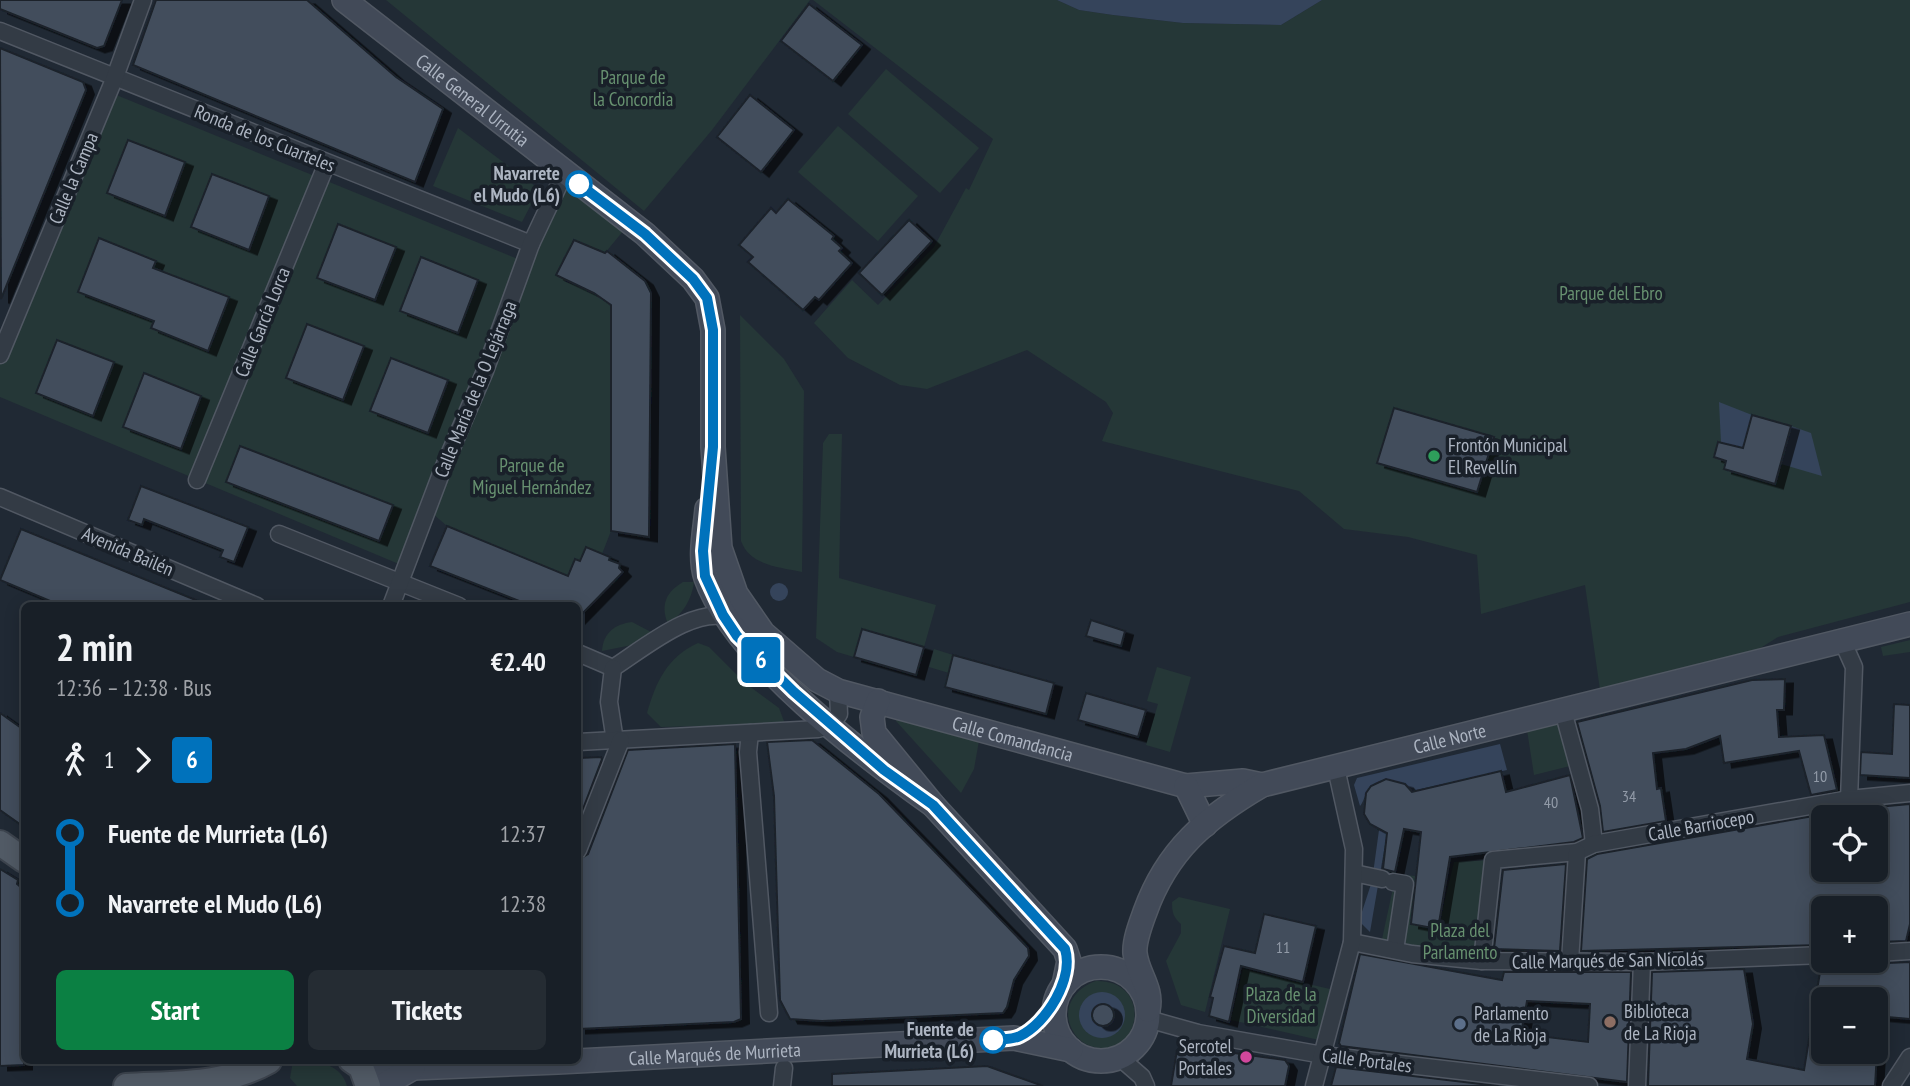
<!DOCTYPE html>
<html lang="en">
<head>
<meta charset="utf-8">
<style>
	body { margin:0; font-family:"PT Sans Narrow",sans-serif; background:#252c33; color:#f1f3f6; height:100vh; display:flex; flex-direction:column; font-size:26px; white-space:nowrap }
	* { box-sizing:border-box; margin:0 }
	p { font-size:23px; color:#9fa2a7 }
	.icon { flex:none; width:38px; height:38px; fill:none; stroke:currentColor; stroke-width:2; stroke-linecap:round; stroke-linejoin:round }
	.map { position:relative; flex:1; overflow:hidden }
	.details { position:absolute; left:21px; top:602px; width:560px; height:462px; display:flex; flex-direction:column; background:#181f27; border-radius:10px; box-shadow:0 4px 18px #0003,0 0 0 2px #363d44 }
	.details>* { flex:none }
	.badge { padding:0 14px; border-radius:5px; font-size:24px; line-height:46px }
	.tools { position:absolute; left:1811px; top:805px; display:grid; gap:14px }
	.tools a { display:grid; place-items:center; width:77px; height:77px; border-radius:10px; background:#181f27; box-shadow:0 4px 18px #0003,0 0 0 2px #363d44; font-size:35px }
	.map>.badge { position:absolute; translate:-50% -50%; box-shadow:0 0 0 4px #fff }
	.legs { display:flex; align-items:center; gap:10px; height:77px; padding:0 35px; font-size:23px }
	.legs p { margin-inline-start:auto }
	.overview { display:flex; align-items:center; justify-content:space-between; height:119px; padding:0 35px }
	h1 { font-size:38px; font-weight:700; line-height:52px }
	.button { display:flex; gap:14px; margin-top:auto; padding:14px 35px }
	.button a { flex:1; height:80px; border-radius:10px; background:#0b8043; color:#fff; font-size:28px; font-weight:700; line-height:80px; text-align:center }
	.button a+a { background:#252c33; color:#f1f3f6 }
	ul { padding:0 35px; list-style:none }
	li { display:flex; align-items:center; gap:24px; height:70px; font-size:26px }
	li i { display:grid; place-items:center; width:10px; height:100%; margin:0 9px; background:currentColor }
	li i::after { content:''; width:18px; height:18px; margin:-9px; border:5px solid; border-radius:50%; background:#181f27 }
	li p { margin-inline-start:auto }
	li:first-child i { background:linear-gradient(#0000 50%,currentColor 0) }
	li:last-child i { background:linear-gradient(currentColor 50%,#0000 0) }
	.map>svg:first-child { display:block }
	.green { fill:#253737 }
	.water { fill:#35445b }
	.building { fill:#434e5c; stroke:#1b222b; stroke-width:2; fill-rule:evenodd; filter:url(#shadow) }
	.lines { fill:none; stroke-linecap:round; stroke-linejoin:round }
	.street-casing { stroke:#515863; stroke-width:19 }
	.secondary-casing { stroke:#515863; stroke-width:26 }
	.primary-casing { stroke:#3d444e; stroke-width:28 }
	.street { stroke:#333b45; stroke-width:16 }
	.secondary { stroke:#424a58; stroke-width:23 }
	.primary { stroke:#515a65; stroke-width:24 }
	.line-1-casing { stroke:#fff; stroke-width:16 }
	.line-1 { stroke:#0072bc; stroke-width:10 }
	.stop-1-dot { fill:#fff; stroke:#0072bc; stroke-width:3.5 }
	.leisure-dot { fill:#2e9e5b; stroke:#192029; stroke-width:2.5 }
	.education-dot { fill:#8d6e63; stroke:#192029; stroke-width:2.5 }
	.service-dot { fill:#5c6f8a; stroke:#192029; stroke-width:2.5 }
	.hotel-dot { fill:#d1479c; stroke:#192029; stroke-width:2.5 }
	.labels { text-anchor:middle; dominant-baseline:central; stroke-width:7; stroke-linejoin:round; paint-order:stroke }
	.number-label { font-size:16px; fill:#929ba8 }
	.park-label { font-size:19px; fill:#679170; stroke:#192029 }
	.street-label { font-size:19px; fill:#adb5c2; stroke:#192029 }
	.stop-label { font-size:19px; font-weight:bold; fill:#adb5c2; stroke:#192029; text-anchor:end }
	.poi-label { font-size:19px; fill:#adb5c2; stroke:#192029; text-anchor:start }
</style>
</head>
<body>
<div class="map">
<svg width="1910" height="1086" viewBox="0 0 1910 1086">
	<defs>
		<filter id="shadow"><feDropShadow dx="8" dy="4.5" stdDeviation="0" flood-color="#0009"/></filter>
	</defs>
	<rect width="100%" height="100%" fill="#202934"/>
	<!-- green -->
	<g class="green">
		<polygon points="386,0 810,0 712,130 644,211"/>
		<polygon points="813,0 1057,0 1079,10 1113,15 1183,23 1281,25 1322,0 1910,0 1910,602 1778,637 1754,652 1600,690 1585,585 1481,614 1477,555 1408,537 1344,529 1299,491 1102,441 1113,413 1106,402 1027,350 927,389 900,385 848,358 814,323 852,280 878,305 934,247 966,188 969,190 993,139"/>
		<polygon points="886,69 979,148 940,193 848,114"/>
		<polygon points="109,92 525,262 406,567 0,397 0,354"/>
		<polygon points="838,126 918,196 878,241 798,172"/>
		<polygon points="458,128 539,189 522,222 433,186"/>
		<polygon points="565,185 624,230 605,253 564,257 557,275 565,278 564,281 594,293 611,305 611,531 602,554 586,547 580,561 576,559 568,576 447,526 432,513"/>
		<path d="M740 315 784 359 804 391 802 572C780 567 750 566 741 541Z"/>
		<polygon points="829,434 842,434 839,578 936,605 924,647 862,629 854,657 837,652 816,638 823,443"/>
		<path d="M683 582H694C692 599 683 614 668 624 660 605 666 592 683 582Z"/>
		<path d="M632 622 653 633 632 645 602 651C603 633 615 624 632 622Z"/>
		<polygon points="1910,640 1910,652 1883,656 1881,647"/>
		<path d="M698 643 709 647 745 683 779 708 785 724 661 727 647 713C656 682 667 657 698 643Z"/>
		<polygon points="934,649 953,655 949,673 929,667"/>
		<polygon points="1157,667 1191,677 1170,752 1146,745 1158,704 1147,701"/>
		<polygon points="897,717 980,735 974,769 961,793 896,721"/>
		<polygon points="1560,721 1574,765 1534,775 1527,730"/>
		<polygon points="1493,860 1481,970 1379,953 1396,874 1415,876 1411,924 1438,929 1454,862"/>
		<path d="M1179 897 1230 909 1205 1012 1181 1005 1166 961 1181 933V924C1173 917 1172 912 1172 902Z"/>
		<polygon points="1243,969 1330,989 1319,1040 1231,1020"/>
		<path d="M1096 981C1154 980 1141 1059 1094 1047 1085 1045 1077 1039 1073 1031 1060 1009 1075 988 1096 981Z"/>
		<path d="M293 1061C314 1060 340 1062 347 1086H297L290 1078Z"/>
	</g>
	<!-- water -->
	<g class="water">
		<polygon points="1057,0 1322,0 1281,25 1183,23 1113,15 1079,10"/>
		<polygon points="1719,402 1752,415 1743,448 1721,443"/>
		<polygon points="1791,426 1811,433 1822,476 1781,464"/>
		<circle cx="779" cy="592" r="9"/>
		<path d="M1500 744 1507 770 1411 791C1399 779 1378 774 1368 791 1364 796 1364 801 1360 806L1354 785 1357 778Z"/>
		<polygon points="1379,830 1387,833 1370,932 1359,921 1372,881"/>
		<circle cx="1102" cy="1015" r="23"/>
	</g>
	<!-- building -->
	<g class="building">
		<polygon points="0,0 122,0 104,46 97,48 0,9"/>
		<polygon points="156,0 307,0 396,77 443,109 415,182 133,65"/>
		<polygon points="809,4 862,45 833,81 781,41"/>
		<polygon points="0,48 83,82 86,90 1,299"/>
		<polygon points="750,95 794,130 761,172 717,137"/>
		<polygon points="128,140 185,162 165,216 107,193"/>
		<polygon points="212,174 269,196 249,250 191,227"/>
		<polygon points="788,199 834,236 832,239 842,248 839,251 852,263 819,300 815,297 803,310 748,262 753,257 739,245 771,208 776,213"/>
		<polygon points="909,220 932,241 882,295 859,273"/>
		<polygon points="338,224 396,247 375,300 317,278"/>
		<polygon points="99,238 156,261 153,268 229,297 208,351 151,328 154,321 78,292"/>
		<polygon points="574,240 605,253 607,251 645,281 651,293 649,537 611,531 611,305 594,293 556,275"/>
		<polygon points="421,257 478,280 458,333 400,311"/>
		<polygon points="307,324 364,346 343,400 286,378"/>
		<polygon points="57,340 114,362 93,416 36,393"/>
		<polygon points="391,358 448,380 428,433 370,411"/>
		<polygon points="144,373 201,396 181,449 123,427"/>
		<polygon points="1394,408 1494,437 1477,492 1377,463"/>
		<polygon points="1752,415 1791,426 1775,484 1724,469 1726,461 1714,457 1718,442 1743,448"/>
		<polygon points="240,446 393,505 379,541 226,482"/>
		<polygon points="141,486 248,527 234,562 220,557 223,550 144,519 142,525 128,520"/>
		<polygon points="447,526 568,576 575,559 580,561 586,547 610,557 609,560 620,564 619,568 623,572 578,618 578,606 532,606 430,566"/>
		<polygon points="21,529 208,605 208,606 62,606 0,580"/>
		<polygon points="1091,620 1125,631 1121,646 1086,636"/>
		<polygon points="862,629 924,647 916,675 854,657"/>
		<polygon points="953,655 1054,683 1046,714 945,687"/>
		<polygon points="1785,679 1784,710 1777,710 1779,737 1824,735 1837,790 1811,795 1799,751 1724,763 1720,736 1686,749 1653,753 1657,789 1661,788 1666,821 1603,832 1600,806 1577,722 1752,680"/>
		<polygon points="1086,693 1146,710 1138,737 1078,720"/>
		<polygon points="1894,704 1910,705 1910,778 1860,775 1861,752 1892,754"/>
		<polygon points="0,713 24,730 24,827 0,810"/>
		<polygon points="812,740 879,794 1028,948 1029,956 1014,980 1007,1007 1003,1013 822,1021 790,1019 780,1000 774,796 767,742"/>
		<polygon points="735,744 741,1019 734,1022 578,1029 578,860 588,854 628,750"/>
		<polygon points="601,757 602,759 578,822 578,758"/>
		<polygon points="1501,771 1506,792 1570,775 1583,838 1574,842 1450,857 1438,929 1411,924 1421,832 1404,829 1395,872 1383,869 1387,833 1370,824 1364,814 1366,793 1371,786 1386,779 1405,784 1412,792"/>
		<polygon points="1910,804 1910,924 1906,941 1876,942 1876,908 1824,908 1824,945 1581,951 1587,859 1597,854 1842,811 1843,817 1824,817 1824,870 1876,870 1876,817 1855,817 1855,809"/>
		<polygon points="1566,864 1560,951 1494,949 1503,870"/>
		<polygon points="0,869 18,880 17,884 24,890 24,1065 0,1066"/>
		<polygon points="1264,914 1316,926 1303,982 1241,966 1229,1022 1209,1016 1213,998 1210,997 1224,946 1255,953"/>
		<path d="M1360 954 1502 980 1504 972H1631L1627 1082 1341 1046 1339 1043ZM1527 1001 1590 1004 1588 1042 1521 1034Z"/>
		<polygon points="1910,962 1910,1019 1876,1016 1876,999 1824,999 1824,1052 1877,1052 1875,1086 1648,1086 1652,972 1744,969 1753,1024 1747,1059 1804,1070 1821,966"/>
		<circle cx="1103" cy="1015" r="11"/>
		<polygon points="1183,1046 1285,1060 1289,1066 1285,1086 1171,1086 1177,1050"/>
		<polygon points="987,1066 1043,1086 832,1086 832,1074"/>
		<polygon points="1336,1067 1498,1086 1331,1086"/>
	</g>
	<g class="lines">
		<!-- street casing -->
		<g class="street-casing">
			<g id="street">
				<polyline points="0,31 531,244"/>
				<polyline points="0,355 115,77 143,0"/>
				<polyline points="197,480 327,163"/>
				<polyline points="0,497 257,606"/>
				<polyline points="279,534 459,606"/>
				<polyline points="391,606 442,471 485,371 531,244 564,174"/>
				<polyline points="1841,638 1854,667 1849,799"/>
				<polyline points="578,653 613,668"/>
				<path d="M613 668C643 649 697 603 732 619"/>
				<polyline points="613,668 609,702 615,741"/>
				<polyline points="1563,711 1590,809 1594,844"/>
				<polyline points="750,733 748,752 769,1013"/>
				<polyline points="578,742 818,729 831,725 839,714 838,691 832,689"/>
				<polyline points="578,850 621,740"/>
				<polyline points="1354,873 1382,879"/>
				<polyline points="1393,882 1405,884 1395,950"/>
				<polyline points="1352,942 1412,954 1482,961 1642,962 1824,955"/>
				<polyline points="1876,953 1910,951"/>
				<polyline points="1482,961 1493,860 1577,852 1594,844 1849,799 1910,793"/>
				<polyline points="1570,961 1577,852"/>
				<polyline points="1148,1019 1198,1033 1323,1055 1589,1086"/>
				<polyline points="1119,1057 1142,1077 1146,1086"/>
				<polyline points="782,1086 784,1068"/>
				<polyline points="1314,1086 1352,942 1354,849 1336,768"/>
				<polyline points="1637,1086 1642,962"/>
				<polyline points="1891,1086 1910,1057"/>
			</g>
		</g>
		<!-- secondary casing -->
		<g class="secondary-casing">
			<g id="secondary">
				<path id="s1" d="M344 0 645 234 693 279 707 298 713 330V447L720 548 736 594 763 633 817 680 838 691 1186 786 1243 781 1262 785"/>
				<path d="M707 509C705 531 699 557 706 578 735 660 863 755 933 805"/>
				<polyline points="878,701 872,717 874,733 933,805 1065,949 1069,961 1064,985"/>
				<polyline points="1186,786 1205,825"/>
				<circle cx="1101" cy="1014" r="47"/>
				<path id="s2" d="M1148 1010C1153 988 1137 974 1135 953 1134 941 1141 923 1145 912 1167 850 1207 817 1262 785L1910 624"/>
				<path id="s3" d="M361 1067 413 1068 558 1062 1014 1038 1071 1050"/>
				<polyline points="382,1086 413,1068"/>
			</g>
		</g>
		<!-- primary casing -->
		<g class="primary-casing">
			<g id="primary">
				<polyline points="0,843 24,860"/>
				<polyline points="351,1060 361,1067 368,1086"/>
				<path d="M126 1086C175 1083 225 1086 269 1061"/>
			</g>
		</g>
		<!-- street -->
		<use href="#street" class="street"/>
		<!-- secondary -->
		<use href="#secondary" class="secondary"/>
		<!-- primary -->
		<use href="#primary" class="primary"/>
	</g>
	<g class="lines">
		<!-- line-1 casing -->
		<g class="line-1-casing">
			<path id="line-1" d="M579 184 645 234 693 279 707 298 713 330V447L703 551 705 576 723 615 737 636 794 692 884 770 933 805 1065 949C1074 978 1047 1023 1020 1036 1012 1040 1002 1039 993 1040"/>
		</g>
		<!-- line-1 -->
		<use href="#line-1" class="line-1"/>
	</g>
	<!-- markers -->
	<g class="stop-1-dot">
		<circle cx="579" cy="184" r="12"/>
		<circle cx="993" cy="1040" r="12"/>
	</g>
	<circle class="leisure-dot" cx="1434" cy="456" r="7"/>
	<circle class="education-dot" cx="1610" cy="1022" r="7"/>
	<circle class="service-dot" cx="1460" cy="1024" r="7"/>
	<circle class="hotel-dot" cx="1246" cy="1057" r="7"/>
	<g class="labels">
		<!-- number labels -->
		<g class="number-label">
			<text x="1820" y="776">10</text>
			<text x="1629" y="796">34</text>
			<text x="1551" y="802">40</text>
			<text x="1283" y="947">11</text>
		</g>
		<!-- park labels -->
		<g class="park-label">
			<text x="633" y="77">Parque de<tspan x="633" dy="22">la Concordia</tspan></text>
			<text x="1611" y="293">Parque del Ebro</text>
			<text x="532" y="465">Parque de<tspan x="532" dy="22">Miguel Hernández</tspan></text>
			<text x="1460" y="930">Plaza del<tspan x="1460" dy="22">Parlamento</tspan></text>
			<text x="1281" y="994">Plaza de la<tspan x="1281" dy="22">Diversidad</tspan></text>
		</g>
		<!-- street labels -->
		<g class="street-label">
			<text stroke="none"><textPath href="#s1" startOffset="163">Calle General Urrutia</textPath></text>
			<text transform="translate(265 138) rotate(22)">Ronda de los Cuarteles</text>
			<text transform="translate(73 178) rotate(-67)">Calle la Campa</text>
			<text transform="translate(262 322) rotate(-68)">Calle García Lorca</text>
			<text transform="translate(475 389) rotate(-68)">Calle María de la O Lejárraga</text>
			<text transform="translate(128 551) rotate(23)">Avenida Bailén</text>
			<text stroke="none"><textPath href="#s1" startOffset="1094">Calle Comandancia</textPath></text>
			<text stroke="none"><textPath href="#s2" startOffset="472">Calle Norte</textPath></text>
			<text transform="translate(1701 825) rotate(-10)">Calle Barriocepo</text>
			<text transform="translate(1608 960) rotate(-1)">Calle Marqués de San Nicolás</text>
			<text stroke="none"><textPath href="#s3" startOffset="354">Calle Marqués de Murrieta</textPath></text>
			<text transform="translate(1367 1060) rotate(7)">Calle Portales</text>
		</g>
		<!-- stop labels -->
		<g class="stop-label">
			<text x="560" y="173">Navarrete<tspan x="560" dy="22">el Mudo (L6)</tspan></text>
			<text x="974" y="1029">Fuente de<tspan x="974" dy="22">Murrieta (L6)</tspan></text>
		</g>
		<!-- poi labels -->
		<g class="poi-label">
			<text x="1448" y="445">Frontón Municipal<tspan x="1448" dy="22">El Revellín</tspan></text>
			<text x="1624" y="1011">Biblioteca<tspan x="1624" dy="22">de La Rioja</tspan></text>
			<text x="1474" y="1013">Parlamento<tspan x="1474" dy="22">de La Rioja</tspan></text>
			<text x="1232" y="1046" text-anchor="end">Sercotel<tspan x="1232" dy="22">Portales</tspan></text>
		</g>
	</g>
</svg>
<div class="tools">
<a><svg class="icon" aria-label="locate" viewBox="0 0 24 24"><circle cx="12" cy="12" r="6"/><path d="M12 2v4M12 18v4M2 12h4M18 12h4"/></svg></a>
<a>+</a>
<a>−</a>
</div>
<b class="badge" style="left:761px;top:660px;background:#0072bc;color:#fff">6</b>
<section class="details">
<div class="overview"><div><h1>2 min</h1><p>12:36 – 12:38 · Bus</p></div><b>€2.40</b></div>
<div class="legs"><svg class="icon" aria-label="walk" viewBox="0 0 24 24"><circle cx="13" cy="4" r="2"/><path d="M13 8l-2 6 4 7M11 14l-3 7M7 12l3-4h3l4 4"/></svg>1<svg class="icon" aria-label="forward" viewBox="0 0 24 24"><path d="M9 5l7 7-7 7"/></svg><b class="badge" style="background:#0072bc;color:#fff">6</b></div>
<ul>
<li><i style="color:#0072bc"></i><b>Fuente de Murrieta (L6)</b><p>12:37</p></li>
<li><i style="color:#0072bc"></i><b>Navarrete el Mudo (L6)</b><p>12:38</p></li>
</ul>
<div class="button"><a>Start</a><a>Tickets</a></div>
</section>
</div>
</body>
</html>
